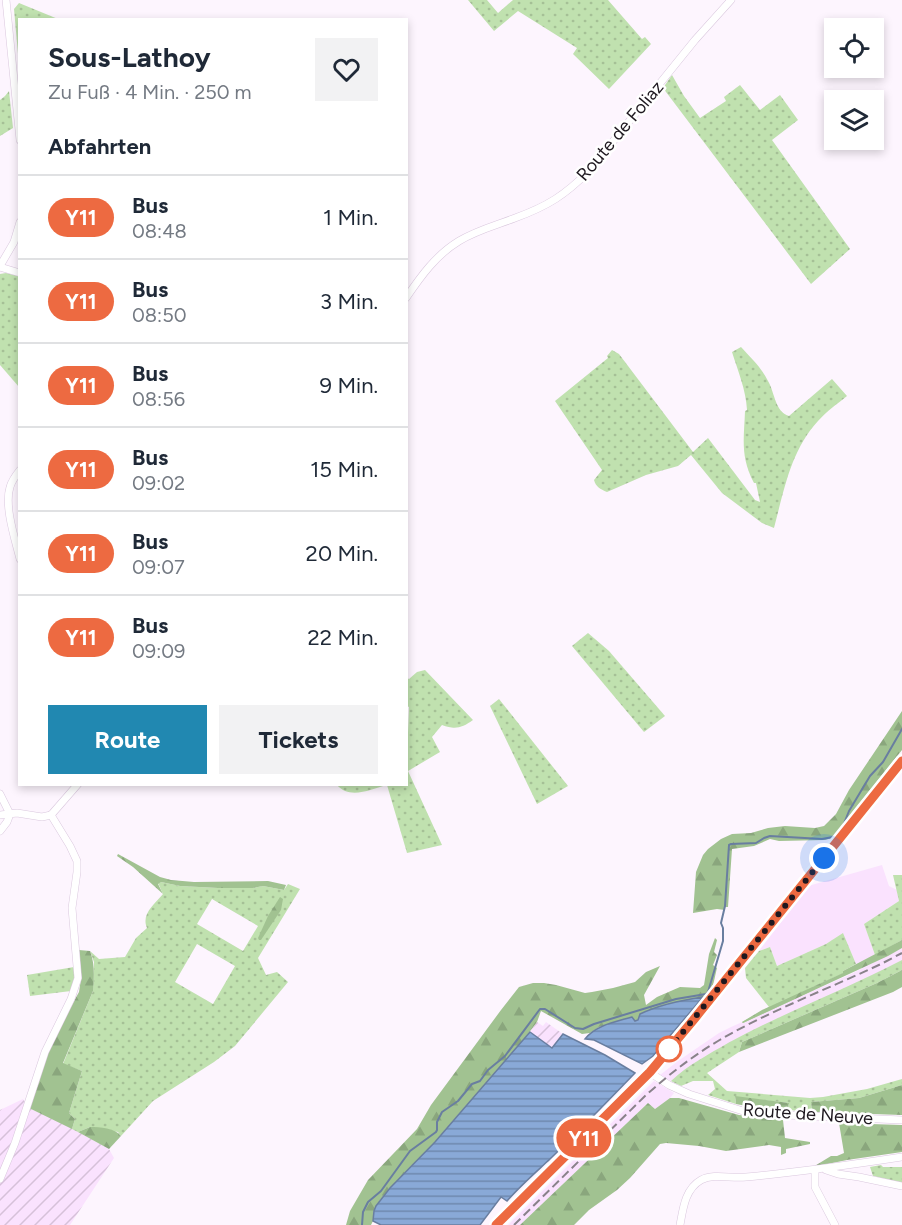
<!DOCTYPE html>
<html lang="de">
<head>
<meta charset="utf-8">
<style>
	body { margin:0; font-family:Figtree,sans-serif; background:#f2f2f3; color:#1f2937; height:100vh; display:flex; flex-direction:column; font-size:22px; white-space:nowrap }
	* { box-sizing:border-box; margin:0 }
	p { font-size:20px; color:#747a83 }
	.icon { flex:none; width:33px; height:33px; fill:none; stroke:currentColor; stroke-width:2; stroke-linecap:round; stroke-linejoin:round }
	.map { position:relative; flex:1; overflow:hidden }
	.sheet { position:absolute; left:18px; top:18px; width:390px; height:768px; display:flex; flex-direction:column; background:#fff; border-radius:0px; box-shadow:0 3px 9px #0003 }
	.sheet>* { flex:none }
	.badge { padding:0 12px; border-radius:20px; font-size:21px; line-height:39px }
	.buttons { position:absolute; left:824px; top:18px; display:grid; gap:12px }
	.buttons a { display:grid; place-items:center; width:60px; height:60px; border-radius:0px; background:#fff; box-shadow:0 3px 9px #0003; font-size:30px }
	.you { position:absolute; width:30px; height:30px; margin:-15px; border:4px solid #fff; border-radius:50%; background:#1a73e8; box-shadow:0 0 0 9px #1a73e833 }
	.map>.badge { position:absolute; translate:-50% -50%; box-shadow:0 0 0 3px #fff }
	h2 { padding:0 30px; font-size:22px; line-height:54px }
	.round { display:grid; place-items:center; flex:none; width:63px; height:63px; border-radius:0px; background:#f2f2f3 }
	.summary { display:flex; align-items:center; justify-content:space-between; height:102px; padding:0 30px }
	h1 { font-size:28px; font-weight:700; line-height:45px }
	.action { display:flex; gap:12px; margin-top:auto; padding:12px 30px }
	.action a { flex:1; height:69px; border-radius:0px; background:#2188b1; color:#fff; font-size:24px; font-weight:700; line-height:69px; text-align:center }
	.action a+a { background:#f2f2f3; color:#1f2937 }
	ul { padding:0; list-style:none }
	li { display:flex; align-items:center; gap:18px; height:84px; padding:0 30px; border-top:2px solid #e0e1e3 }
	li div { flex:1 }
	li b { display:block; font-size:22px }
	li em { font-style:normal }
	li .badge { min-width:66px; font-weight:700; text-align:center }
	.map>svg:first-child { display:block }
	.built { fill:#fae2fe }
	.industrial { fill:url(#industrial-furrows) }
	.grass { fill:url(#grass-dots); fill-rule:evenodd }
	.forest { fill:url(#forest-firs) }
	.water { fill:url(#water-rules); stroke:#697ea0; stroke-width:1.5 }
	.lines { fill:none; stroke-linecap:round; stroke-linejoin:round }
	.stream { stroke:#697ea0; stroke-width:2 }
	.minor-casing { stroke:#dac8de; stroke-width:8 }
	.major-casing { stroke:#aa8a83; stroke-width:10 }
	.minor { stroke:#fff; stroke-width:7 }
	.major { stroke:#f9ded5; stroke-width:8 }
	.rail { stroke:#89828a; stroke-width:2; stroke-dasharray:9 4.5; stroke-linecap:butt }
	.line-casing { stroke:#fff; stroke-width:14 }
	.line { stroke:#ed6a41; stroke-width:9 }
	.walk { stroke:#1e181f; stroke-width:6; stroke-dasharray:0 10.8 }
	.stop-dot { fill:#fff; stroke:#ed6a41; stroke-width:3 }
	.labels { text-anchor:middle; dominant-baseline:central; stroke-width:5; stroke-linejoin:round; paint-order:stroke }
	.street-label { font-size:18px; fill:#1e181f; stroke:#fff }
</style>
</head>
<body>
<div class="map">
<svg width="902" height="1225" viewBox="0 0 902 1225">
	<defs>
		<pattern id="industrial-furrows" width="10" height="10" patternUnits="userSpaceOnUse" patternTransform="scale(1.5)"><rect width="10" height="10" fill="#fae2fe"/><path d="M-1 1l2-2M0 10L10 0M9 11l2-2" fill="none" stroke="#d6c1d9"/></pattern>
		<pattern id="grass-dots" width="8" height="8" patternUnits="userSpaceOnUse" patternTransform="scale(1.5)"><rect width="8" height="8" fill="#c0e1af"/><path d="M2 2h.1M6 6h.1" fill="none" stroke="#a5c096" stroke-width="1.8" stroke-linecap="round"/></pattern>
		<pattern id="forest-firs" width="22" height="20" patternUnits="userSpaceOnUse" patternTransform="scale(1.5)"><rect width="22" height="20" fill="#a1c291"/><path d="M5 1l3.5 6h-7zM16 11l3.5 6h-7z" fill="#8aa67d"/></pattern>
		<pattern id="water-rules" width="6" height="5" patternUnits="userSpaceOnUse" patternTransform="scale(1.5)"><rect width="6" height="5" fill="#89a9d7"/><path d="M0 2.5h6" fill="none" stroke="#6f89ae"/></pattern>
	</defs>
	<rect width="100%" height="100%" fill="#fdf5fe"/>
	<!-- built -->
	<g class="built">
		<polygon points="882,865 889,886 897,890 899,901 864,924 875,955 856,964 843,934 826,944 777,966 770,947 759,951 808,886"/>
		<polygon points="902,948 902,960 869,978 743,1035 676,1077 671,1081 660,1075 678,1061 719,1033 731,1027 849,975"/>
		<polygon points="654,1081 674,1093 670,1098 655,1109 648,1103 520,1225 508,1225"/>
	</g>
	<!-- industrial -->
	<g class="industrial">
		<polygon points="537,1022 543,1026 546,1022 563,1034 552,1048 530,1032"/>
		<polygon points="23,1099 29,1108 68,1126 109,1149 114,1158 70,1225 0,1225 0,1110"/>
	</g>
	<!-- grass -->
	<g class="grass">
		<polygon points="468,0 487,0 498,13 513,0 608,0 642,39 645,37 651,44 609,89 573,54 577,48 518,11 494,31"/>
		<polygon points="19,3 58,19 20,20 19,65 14,9"/>
		<polygon points="672,75 684,96 700,118 726,101 724,97 740,85 760,110 780,95 798,120 772,140 850,249 811,284 663,88"/>
		<polygon points="9,91 13,128 0,136 0,100 5,96"/>
		<polygon points="6,273 19,276 19,387 0,365 0,274"/>
		<path d="M741 347C750 357 762 368 768 381 775 393 775 412 789 416L832 379 847 396C837 404 827 411 818 421 791 450 784 490 774 528L762 523 722 493 691 455 678 466 646 475 607 492C600 489 596 487 594 480L602 470 555 401 608 358 607 356 612 350 619 354 693 452 708 438 755 500 760 502 756 483H754C740 456 744 439 745 411L747 410C746 390 738 371 732 352Z"/>
		<polygon points="588,633 609,651 665,716 644,732 572,646"/>
		<path d="M425 670 473 720C462 728 455 730 442 725L432 737 440 752 408 771 442 845 407 853 387 785C371 789 350 800 337 785L406 784 409 707 407 706V678L409 679 417 672Z"/>
		<polygon points="499,699 568,786 537,804 490,706"/>
		<polygon points="893,875 902,875 902,940 875,955 864,924 899,901"/>
		<path d="M161 882 180 886 218 888H253L263 886 284 890 288 884 300 889 258 958 266 975 277 972 288 982 235 1046 214 1062 153 1101 121 1136 118 1132 90 1127 78 1132 72 1129 75 1119 69 1113 82 1071 63 1064 93 991 94 962 90 951 99 959 125 957 136 938 147 928C141 914 154 905 163 894L158 883ZM212 899 258 926 243 951 197 924ZM197 944 235 966 213 1004 175 982Z"/>
		<polygon points="843,933 856,964 843,971 844,973 813,987 814,990 743,1023 742,1022 769,1007 746,978 745,968 759,951 770,947 777,966 826,944"/>
		<path d="M902 960V970L877 983 742 1042 739 1052 707 1073 727 1091 810 1098 823 1097 867 1089 902 1079V1085L859 1098 811 1102 812 1112 788 1110 789 1103 735 1097 736 1104 708 1095 715 1089 713 1081H693L681 1086 671 1081C688 1065 709 1054 728 1043 785 1012 845 990 902 960Z"/>
		<polygon points="74,967 74,980 71,991 30,996 27,975"/>
		<polygon points="881,1165 883,1167 902,1167 902,1183 873,1176 870,1167"/>
	</g>
	<!-- forest -->
	<g class="forest">
		<polygon points="902,711 902,750 832,838 825,840 779,841 770,839 754,846 732,849 728,907 725,907 725,910 717,909 693,913 696,872 703,855 708,849 721,839 732,834 751,833 768,828 785,826 815,828 824,826 836,814 849,790"/>
		<polygon points="118,854 160,877 171,880 194,882 268,881 286,885 284,890 263,886 253,888 218,888 180,886 161,882 158,884 163,894 133,867 117,856"/>
		<polygon points="280,897 283,899 281,910 261,940 259,940 258,938 268,916"/>
		<path d="M715 938 717 940 714 952 717 955 713 965 717 968C714 979 714 991 703 997L667 1004 640 1014 638 1020 634 1021 632 1017 599 1027 590 1033 582 1034 541 1011 537 1022 518 1047 435 1142 390 1188 380 1200 374 1211 373 1221 371 1225H346L350 1211 368 1180 417 1129 431 1105 501 1010 519 987 533 983H544L556 985 585 993 592 992 613 988 635 982 646 972 660 966 644 995 646 1005 657 997 680 987 700 988 704 985 709 954Z"/>
		<polygon points="902,940 902,948 888,956 743,1023 742,1022 762,1010 843,973 843,971"/>
		<path d="M79 950 90 951C95 964 94 977 93 991L63 1063 82 1071 69 1113 75 1119 72 1129 29 1108 42 1066 56 1034 79 992 81 979Z"/>
		<polygon points="902,970 902,987 893,992 739,1052 742,1042 877,983"/>
		<polygon points="902,1085 902,1115 812,1112 811,1102 859,1098"/>
		<polygon points="735,1096 789,1103 788,1110 773,1111 736,1104"/>
		<polygon points="670,1098 679,1098 739,1115 783,1120 785,1138 810,1142 810,1144 786,1149 786,1153 781,1155 781,1147 769,1145 726,1151 699,1146 666,1143 660,1144 630,1178 617,1190 589,1210 574,1225 520,1225 648,1103 655,1109"/>
		<polygon points="839,1123 902,1125 902,1152 847,1160 813,1167 831,1156 837,1156 844,1153"/>
		<path d="M90 1127C100 1127 115 1128 121 1136L109 1149 78 1132Z"/>
	</g>
	<!-- water -->
	<g class="water">
		<path d="M703 997 653 1056 642 1064 594 1040 585 1039C596 1025 615 1022 632 1017L635 1021 638 1020 640 1014C659 1005 682 1000 703 997Z"/>
		<path d="M530 1032 552 1048 563 1034 605 1055 635 1073C607 1102 579 1131 550 1159 535 1173 520 1186 507 1201L501 1197 480 1225H381L373 1221 374 1211 376 1206 390 1188 435 1142Z"/>
	</g>
	<g class="lines">
		<!-- stream -->
		<polyline class="stream" points="362,1225 363,1212 368,1202 381,1191 410,1151 436,1132 437,1130 437,1122 442,1112 458,1101 472,1084 480,1081 488,1070 505,1056 540,1009 545,1009 575,1028 583,1029 594,1024 676,999 706,994 708,992 723,941 723,928 721,923 725,906 729,845 731,844 756,843 764,838 770,836 822,839 833,837 837,833 843,826 849,811 870,776 883,762 902,729"/>
		<!-- minor casing -->
		<g class="minor-casing">
			<g id="minor">
				<polyline points="6,0 20,140"/>
				<polyline points="0,266 14,242 20,222"/>
				<polyline points="0,267 20,273"/>
				<path d="M406 298C421 276 436 255 459 241 477 230 497 225 515 218 548 206 565 195 589 171L695 40 731 0"/>
				<path d="M20 470C16 475 12 480 10 487 4 506 15 539 20 559"/>
				<polyline points="0,794 10,814"/>
				<polyline points="0,815 17,813 42,817 51,815"/>
				<polyline points="51,815 78,784"/>
				<polyline points="0,831 7,822 10,814"/>
				<polyline points="649,1072 669,1085 689,1094 743,1111 785,1115 902,1120"/>
				<polyline points="815,1170 815,1187 835,1225"/>
				<polyline points="826,1170 838,1174 859,1177 902,1186"/>
				<polyline points="0,1179 15,1143 45,1052 71,999 78,978 72,908 77,872 77,861 70,846 51,815"/>
				<path d="M680 1225C683 1209 685 1189 701 1180 714 1173 732 1179 746 1177 799 1172 850 1165 902 1157"/>
			</g>
		</g>
		<!-- major casing -->
		<g class="major-casing">
			<polyline id="major" points="496,1225 649,1072 695,1018 902,761"/>
		</g>
		<!-- minor -->
		<use href="#minor" class="minor"/>
		<!-- major -->
		<use href="#major" class="major"/>
		<!-- rail -->
		<path class="rail" d="M514 1225 644 1097C667 1076 691 1057 718 1041 769 1011 828 989 881 964L902 953"/>
	</g>
	<g class="lines">
		<!-- line casing -->
		<g class="line-casing">
			<polyline id="line" points="496,1225 650,1072 695,1018 902,761"/>
		</g>
		<!-- line -->
		<use href="#line" class="line"/>
		<!-- walk -->
		<polyline class="walk" points="669,1049 666,1053 824,858"/>
	</g>
	<!-- markers -->
	<circle class="stop-dot" cx="669" cy="1049" r="12"/>
	<g class="labels">
		<!-- street labels -->
		<g class="street-label">
			<text transform="translate(620 131) rotate(-50)">Route de Foliaz</text>
			<text transform="translate(808 1114) rotate(4)">Route de Neuve</text>
		</g>
	</g>
</svg>
<div class="buttons">
<a><svg class="icon" aria-label="locate" viewBox="0 0 24 24"><circle cx="12" cy="12" r="6"/><path d="M12 2v4M12 18v4M2 12h4M18 12h4"/></svg></a>
<a><svg class="icon" aria-label="layers" viewBox="0 0 24 24"><path d="M12 4l9 5-9 5-9-5zM3 14l9 5 9-5"/></svg></a>
</div>
<div class="you" style="left:824px;top:858px"></div>
<b class="badge" style="left:584px;top:1138px;background:#ed6a41;color:#fff">Y11</b>
<section class="sheet">
<div class="summary"><div><h1>Sous-Lathoy</h1><p>Zu Fuß · 4 Min. · 250 m</p></div><a class="round"><svg class="icon" aria-label="heart" viewBox="0 0 24 24"><path d="M12 20l-8-8c-3-5 5-10 8-4 3-6 11-1 8 4z"/></svg></a></div>
<h2>Abfahrten</h2>
<ul>
<li><span class="badge" style="background:#ed6a41;color:#fff">Y11</span><div><b>Bus</b><p>08:48</p></div><em>1 Min.</em></li>
<li><span class="badge" style="background:#ed6a41;color:#fff">Y11</span><div><b>Bus</b><p>08:50</p></div><em>3 Min.</em></li>
<li><span class="badge" style="background:#ed6a41;color:#fff">Y11</span><div><b>Bus</b><p>08:56</p></div><em>9 Min.</em></li>
<li><span class="badge" style="background:#ed6a41;color:#fff">Y11</span><div><b>Bus</b><p>09:02</p></div><em>15 Min.</em></li>
<li><span class="badge" style="background:#ed6a41;color:#fff">Y11</span><div><b>Bus</b><p>09:07</p></div><em>20 Min.</em></li>
<li><span class="badge" style="background:#ed6a41;color:#fff">Y11</span><div><b>Bus</b><p>09:09</p></div><em>22 Min.</em></li>
</ul>
<div class="action"><a>Route</a><a>Tickets</a></div>
</section>
</div>
</body>
</html>
